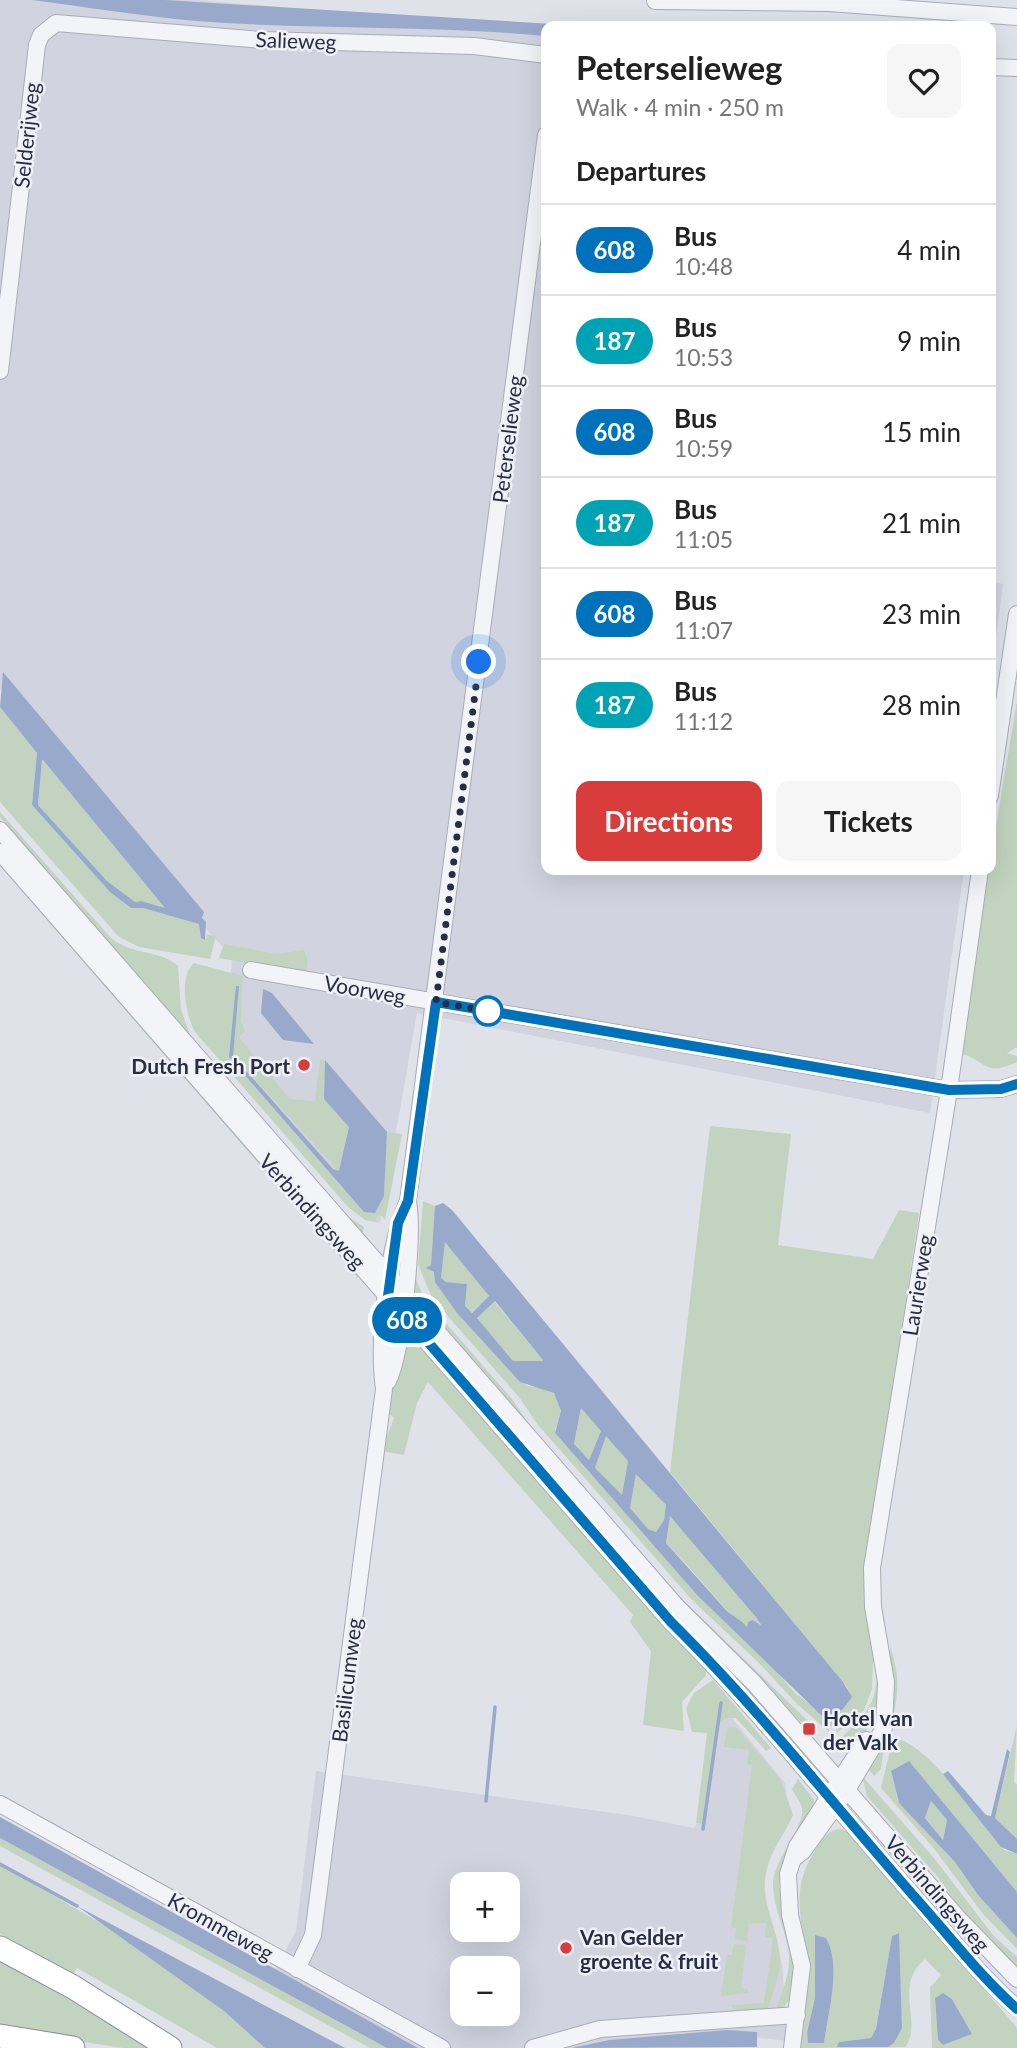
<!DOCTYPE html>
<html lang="en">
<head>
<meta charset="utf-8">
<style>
	body { margin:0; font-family:Lato,sans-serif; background:#f6f6f6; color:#222; height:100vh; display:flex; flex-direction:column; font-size:26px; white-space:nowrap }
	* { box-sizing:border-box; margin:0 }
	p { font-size:23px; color:#767676 }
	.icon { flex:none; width:38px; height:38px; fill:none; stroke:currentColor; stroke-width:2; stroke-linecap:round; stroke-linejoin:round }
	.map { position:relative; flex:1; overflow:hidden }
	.details { position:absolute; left:541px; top:21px; width:455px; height:854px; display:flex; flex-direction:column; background:#fff; border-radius:14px; box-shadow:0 7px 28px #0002 }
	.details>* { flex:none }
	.badge { padding:0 14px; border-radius:23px; font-size:24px; line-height:46px }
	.buttons { position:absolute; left:450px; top:1872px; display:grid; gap:14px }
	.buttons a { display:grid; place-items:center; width:70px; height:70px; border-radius:14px; background:#fff; box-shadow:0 7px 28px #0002; font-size:35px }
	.you { position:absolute; width:35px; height:35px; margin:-18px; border:5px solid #fff; border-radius:50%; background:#1a73e8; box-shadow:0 0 0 10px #1a73e833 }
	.map>.badge { position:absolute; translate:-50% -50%; box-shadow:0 0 0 4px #fff }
	h2 { padding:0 35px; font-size:26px; line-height:63px }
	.round { display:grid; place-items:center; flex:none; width:74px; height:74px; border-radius:14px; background:#f6f6f6 }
	.head { display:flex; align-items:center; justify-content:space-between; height:119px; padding:0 35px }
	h1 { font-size:33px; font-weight:700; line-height:52px }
	.cta { display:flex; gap:14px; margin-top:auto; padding:14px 35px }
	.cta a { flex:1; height:80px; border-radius:14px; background:#d83d3c; color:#fff; font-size:28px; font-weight:700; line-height:80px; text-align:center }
	.cta a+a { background:#f6f6f6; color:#222 }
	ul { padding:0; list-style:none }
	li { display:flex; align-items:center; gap:21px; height:91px; padding:0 35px; border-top:2px solid #e0e0e0 }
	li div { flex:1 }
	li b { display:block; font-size:26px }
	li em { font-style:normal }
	li .badge { min-width:77px; font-weight:700; text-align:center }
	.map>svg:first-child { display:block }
	.built { fill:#d1d4df; fill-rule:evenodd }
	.green { fill:#c2d4c0; fill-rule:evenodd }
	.water { fill:#98a9cc; fill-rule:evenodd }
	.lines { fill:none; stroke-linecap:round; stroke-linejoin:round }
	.stream { stroke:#98a9cc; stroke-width:3.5 }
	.minor-casing { stroke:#a8acb8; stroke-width:18 }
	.highway-casing { stroke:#868ca1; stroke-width:25 }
	.minor { stroke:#f3f4f8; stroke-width:16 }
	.highway { stroke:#fff; stroke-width:23 }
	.line-casing { stroke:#fff; stroke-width:16 }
	.line { stroke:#0072bc; stroke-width:10 }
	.walk { stroke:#272d42; stroke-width:7; stroke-dasharray:0 12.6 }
	.stop-dot { fill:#fff; stroke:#0072bc; stroke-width:3.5 }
	.poi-dot { fill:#d83d3c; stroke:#eff1f7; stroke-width:2.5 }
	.labels { text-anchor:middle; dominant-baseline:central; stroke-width:5; stroke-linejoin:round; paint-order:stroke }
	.street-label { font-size:21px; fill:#272d42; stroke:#eff1f7 }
	.poi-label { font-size:21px; font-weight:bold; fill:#272d42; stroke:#eff1f7; text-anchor:start }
</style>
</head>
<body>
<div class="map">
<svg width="1017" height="2048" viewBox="0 0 1017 2048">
	<rect width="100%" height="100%" fill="#e0e2ea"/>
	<!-- built -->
	<g class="built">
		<polygon points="0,0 198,0 546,30 546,870 964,870 930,1113 417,1013 380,1223 368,1221 225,1056 232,957 109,824 0,688"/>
		<polygon points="991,582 1003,584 991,678 990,582"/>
		<path d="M718 1701 785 1783 788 1816 764 1858 759 1900 782 1962 788 2041 744 2036 579 2048H406L274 1972 296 1931 316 1771 634 1816 694 1828 701 1818ZM462 1885H508V1930H462ZM462 1969H508V2014H462Z"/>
	</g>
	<!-- green -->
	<g class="green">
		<path d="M1017 701V1047L1007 1053 1017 1056V1062C982 1078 987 1059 958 1053Z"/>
		<polygon points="0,707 37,753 32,805 110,892 131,908 143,908 200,924 201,938 206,939 207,934 216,936 210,959 139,947 119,937 0,802"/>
		<polygon points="42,759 166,909 141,901 135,902 107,881 38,805"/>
		<path d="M0 812 111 938C133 956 162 950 178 966L181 1010 191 1037 346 1215 364 1227 362 1238 0 817Z"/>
		<polygon points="0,858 359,1269 358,1278 0,866"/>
		<polygon points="224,944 277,954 304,950 308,961 306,974 219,958"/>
		<path d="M194 963 243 976 241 1021 245 1031 239 1037 290 1099 315 1101 320 1059 325 1060 324 1099 349 1126 339 1172 233 1055 239 986 229 1058 364 1212 384 1196 387 1132 402 1134 385 1220 381 1215 376 1217V1221L365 1220 348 1207 195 1032C186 1016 178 976 194 963Z"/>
		<path d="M710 1126 791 1134 778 1245 873 1259 899 1210 919 1213 869 1549 874 1634 872 1689 864 1710 837 1733 835 1726H829V1732L797 1704 759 1663 693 1601 538 1425 519 1397 432 1298 418 1264 423 1201 435 1206V1210L431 1265 427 1268 434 1272 457 1313 527 1386C543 1387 561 1390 561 1410 561 1419 555 1425 555 1433L697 1595 763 1656 795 1693 829 1718 843 1709 848 1688 670 1472Z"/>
		<polygon points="445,1241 489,1296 471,1313 465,1306 467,1284 446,1282 441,1278"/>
		<polygon points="413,1272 424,1298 512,1399 533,1430 675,1592 810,1723 806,1727 691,1616 510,1410 495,1385 413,1289"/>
		<polygon points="494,1301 544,1361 513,1361 477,1318"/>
		<polygon points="406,1346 422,1348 706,1670 706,1675 682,1702 684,1731 643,1725 651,1651 630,1622 633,1615 428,1382 417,1403 404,1455 382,1451 394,1418 387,1412 395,1373"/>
		<polygon points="581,1407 601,1431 589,1460 574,1445"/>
		<polygon points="606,1435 628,1461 622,1496 595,1468"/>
		<polygon points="636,1473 666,1505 664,1520 656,1532 648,1529 630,1508"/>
		<path d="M671 1516 755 1616 762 1626 753 1620 747 1627C740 1619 732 1617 726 1609 706 1587 687 1564 666 1543L668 1518Z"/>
		<path d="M890 1647C909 1698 886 1723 881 1769L874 1776 866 1766 892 1673Z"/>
		<path d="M878 1648C885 1691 877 1717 853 1752L841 1738C878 1704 877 1697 878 1648Z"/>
		<polygon points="713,1680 771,1748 766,1751 736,1718 727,1718 718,1725 704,1824 696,1823 707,1733 692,1732 686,1708 694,1693"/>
		<polygon points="1017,1725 1014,1782 1017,1785 1017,1839 995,1818"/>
		<path d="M736 1727 781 1780 793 1815C785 1834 772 1848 767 1869 758 1902 779 1927 780 1959 781 1978 771 1994 767 2012L736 2013 731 2005 764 2003 773 1939 765 1937 766 1923 749 1924 747 1941 735 1939 736 1928 731 1927 752 1765 747 1764 749 1750 724 1747 727 1728Z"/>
		<path d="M893 1738C928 1741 981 1823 1004 1850L1017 1854V1892L909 1761 891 1771 898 1801 955 1862 978 1895 1017 1938V1949L983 1914 932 1846 881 1788Z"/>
		<polygon points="862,1776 934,1858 993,1935 1017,1957 1017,1971 971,1923 937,1876 867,1796"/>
		<path d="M798 1779 814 1800V1806L788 1850 779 1882 782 1916 796 1960 791 1999 780 2009 777 2006C785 1986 793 1965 787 1943 782 1922 773 1906 773 1884 774 1858 805 1827 802 1809 801 1801 795 1796 792 1789Z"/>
		<polygon points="931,1801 947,1820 943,1840 925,1818"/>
		<path d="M842 1829 853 1835 1017 2028V2048H932L930 1988 941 1975 925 1959C892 1987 924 2023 905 2047L798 2048C801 2025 807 2001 807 1978 808 1923 784 1898 817 1847 824 1837 829 1829 842 1829ZM898 1933 902 2028 894 2043 888 2047H837L839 2042 871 2038 876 2029 892 1936ZM815 1935 826 1938C842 1965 828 2013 824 2043H808L807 2034 815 1999ZM944 1994 952 1999 972 2034 943 2045 938 2040 935 1999Z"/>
		<polygon points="0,1838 387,2048 370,2048 0,1846"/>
		<polygon points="0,1864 124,1937 224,2011 265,2048 217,2048 77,1968 73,1974 0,1934"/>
		<polygon points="734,1944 746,1945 741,1988 748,1989 748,1993 721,1996 727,1955 732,1955"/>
		<polygon points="0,1958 63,1990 153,2048 123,2048 0,2029"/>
	</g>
	<!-- water -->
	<g class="water">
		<path d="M32 0H165L585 26H546V36C429 25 312 30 196 21 141 16 86 7 32 0Z"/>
		<path d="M3 672 204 912 202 918 206 922 205 940 201 938 199 924 143 908H131L110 892 32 805 37 753 0 707ZM42 760H43L165 908 141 901 135 902 107 881 38 805Z"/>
		<polygon points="236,986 239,986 233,1056 333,1169 339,1171 349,1127 324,1099 325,1060 387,1132 384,1196 375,1213 364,1212 229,1057"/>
		<polygon points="263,989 272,993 314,1044 283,1040 261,1013"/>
		<path d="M443 1203 452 1210 843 1682 852 1697 843 1709 829 1718 821 1715 697 1595 555 1433 561 1411 554 1393 520 1382 457 1313 435 1282 434 1272 426 1268 431 1265 435 1206ZM445 1242 489 1296 472 1313 465 1306 467 1284 446 1282 441 1278ZM495 1301 543 1360V1361H513L477 1318ZM581 1408 601 1431 589 1460 574 1444ZM606 1436 628 1461 622 1495 595 1468ZM636 1474 666 1505 664 1520 656 1532 648 1529 630 1508ZM670 1516 755 1616 762 1626 753 1620 748 1622 747 1627C741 1619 733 1617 726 1610 706 1588 686 1565 666 1543Z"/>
		<polygon points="1007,1749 1010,1752 995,1818 1017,1839 1017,1854 1001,1847 943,1774 948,1771 986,1815 991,1816"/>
		<path d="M909 1761 1017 1892V1938L978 1895 955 1862 899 1803 891 1771ZM931 1801 947 1820 943 1840 925 1818Z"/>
		<polygon points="0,1817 418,2048 387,2048 0,1838"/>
		<polygon points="77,1906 345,2048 265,2048 224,2011"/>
		<polygon points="899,1933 902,2028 894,2043 888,2047 837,2047 839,2042 871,2038 876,2029 892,1936"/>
		<path d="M815 1935 826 1938C842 1965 828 2013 824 2043H808L807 2033 815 1998Z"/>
		<polygon points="943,1993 952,1999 972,2034 943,2045 938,2040 935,1998"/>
		<polygon points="727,2030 757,2032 757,2047 572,2048 609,2040"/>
	</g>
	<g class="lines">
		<!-- stream -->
		<g class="stream">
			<polyline points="486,1801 495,1707"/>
			<polyline points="703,1829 721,1703"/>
			<polyline points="0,1864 77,1906"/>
		</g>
		<!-- minor casing -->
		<g class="minor-casing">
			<g id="minor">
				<polyline points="655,1 829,3 1017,17"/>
				<polyline points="990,67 1017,68"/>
				<polyline points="0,371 37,45 41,35 56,23 261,40 474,46 546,55"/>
				<polyline points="990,796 1017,614"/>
				<polyline points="0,830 678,1608 754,1683 958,1918 1017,1979"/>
				<path d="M0 852 671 1622C760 1710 836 1809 919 1902 951 1938 981 1977 1017 2008"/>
				<polyline points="251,970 949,1090 1001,1089 1017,1084"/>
				<path d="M388 1381C403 1349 414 1236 408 1201"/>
				<polyline points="0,1804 442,2048"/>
				<polyline points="793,1859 803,1851 847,1790 884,1728 886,1682 873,1607 872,1568 949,1090 980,870"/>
				<path d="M297 1969 313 1935 384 1389C377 1339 388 1246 408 1201L546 135"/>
				<polyline points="533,2048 600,2029 797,2015"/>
				<polyline points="792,2048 802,1966 790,1915 788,1874 797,1846 866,1740"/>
			</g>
		</g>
		<!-- highway casing -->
		<g class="highway-casing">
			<g id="highway">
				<polyline points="0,1948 73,1987 170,2048"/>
				<polyline points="0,2036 73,2048"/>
			</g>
		</g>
		<!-- minor -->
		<use href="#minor" class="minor"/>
		<!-- highway -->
		<use href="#highway" class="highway"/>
	</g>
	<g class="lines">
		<!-- line casing -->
		<g class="line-casing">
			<path id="line" d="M1017 1084 1001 1089 949 1090 436 1002 408 1201 398 1223 388 1296 671 1622C760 1710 837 1809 919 1902 951 1938 981 1977 1017 2009"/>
		</g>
		<!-- line -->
		<use href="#line" class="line"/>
		<!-- walk -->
		<polyline class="walk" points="479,662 436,1002 488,1011"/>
	</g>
	<!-- markers -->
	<circle class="stop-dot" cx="488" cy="1011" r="14"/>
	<g class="poi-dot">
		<circle cx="304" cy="1065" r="7"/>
		<rect x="802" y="1722" width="14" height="14" rx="3.5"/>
		<circle cx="566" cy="1948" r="7"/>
	</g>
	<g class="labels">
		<!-- street labels -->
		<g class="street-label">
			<text transform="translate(296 40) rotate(2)">Salieweg</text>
			<text transform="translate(26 135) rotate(-84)">Selderijweg</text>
			<text transform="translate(507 439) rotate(-83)">Peterselieweg</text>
			<text transform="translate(365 989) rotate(10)">Voorweg</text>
			<text transform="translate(313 1211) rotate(48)">Verbindingsweg</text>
			<text transform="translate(917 1285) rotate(-81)">Laurierweg</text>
			<text transform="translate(346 1680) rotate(-83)">Basilicumweg</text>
			<text transform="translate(938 1893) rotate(49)">Verbindingsweg</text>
			<text transform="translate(221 1926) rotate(29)">Krommeweg</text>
		</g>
		<!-- poi labels -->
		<g class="poi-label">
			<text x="290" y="1065" text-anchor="end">Dutch Fresh Port</text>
			<text x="823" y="1717">Hotel van<tspan x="823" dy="24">der Valk</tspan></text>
			<text x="580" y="1936">Van Gelder<tspan x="580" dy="24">groente &amp; fruit</tspan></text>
		</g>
	</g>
</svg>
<div class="buttons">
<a>+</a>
<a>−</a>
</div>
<div class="you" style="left:479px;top:662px"></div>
<b class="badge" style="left:407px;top:1320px;background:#0072bc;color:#fff">608</b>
<section class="details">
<div class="head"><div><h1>Peterselieweg</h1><p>Walk · 4 min · 250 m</p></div><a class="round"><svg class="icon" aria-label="heart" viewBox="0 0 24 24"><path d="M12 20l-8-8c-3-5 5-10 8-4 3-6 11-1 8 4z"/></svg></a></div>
<h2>Departures</h2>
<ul>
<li><span class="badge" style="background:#0072bc;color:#fff">608</span><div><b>Bus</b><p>10:48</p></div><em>4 min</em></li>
<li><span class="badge" style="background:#00a3b4;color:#fff">187</span><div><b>Bus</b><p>10:53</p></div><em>9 min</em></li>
<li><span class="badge" style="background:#0072bc;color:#fff">608</span><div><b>Bus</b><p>10:59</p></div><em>15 min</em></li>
<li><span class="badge" style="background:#00a3b4;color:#fff">187</span><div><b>Bus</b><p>11:05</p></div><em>21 min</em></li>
<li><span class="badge" style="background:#0072bc;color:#fff">608</span><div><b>Bus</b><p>11:07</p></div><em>23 min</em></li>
<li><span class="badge" style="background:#00a3b4;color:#fff">187</span><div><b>Bus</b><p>11:12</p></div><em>28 min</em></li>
</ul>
<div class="cta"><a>Directions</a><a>Tickets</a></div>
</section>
</div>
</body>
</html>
